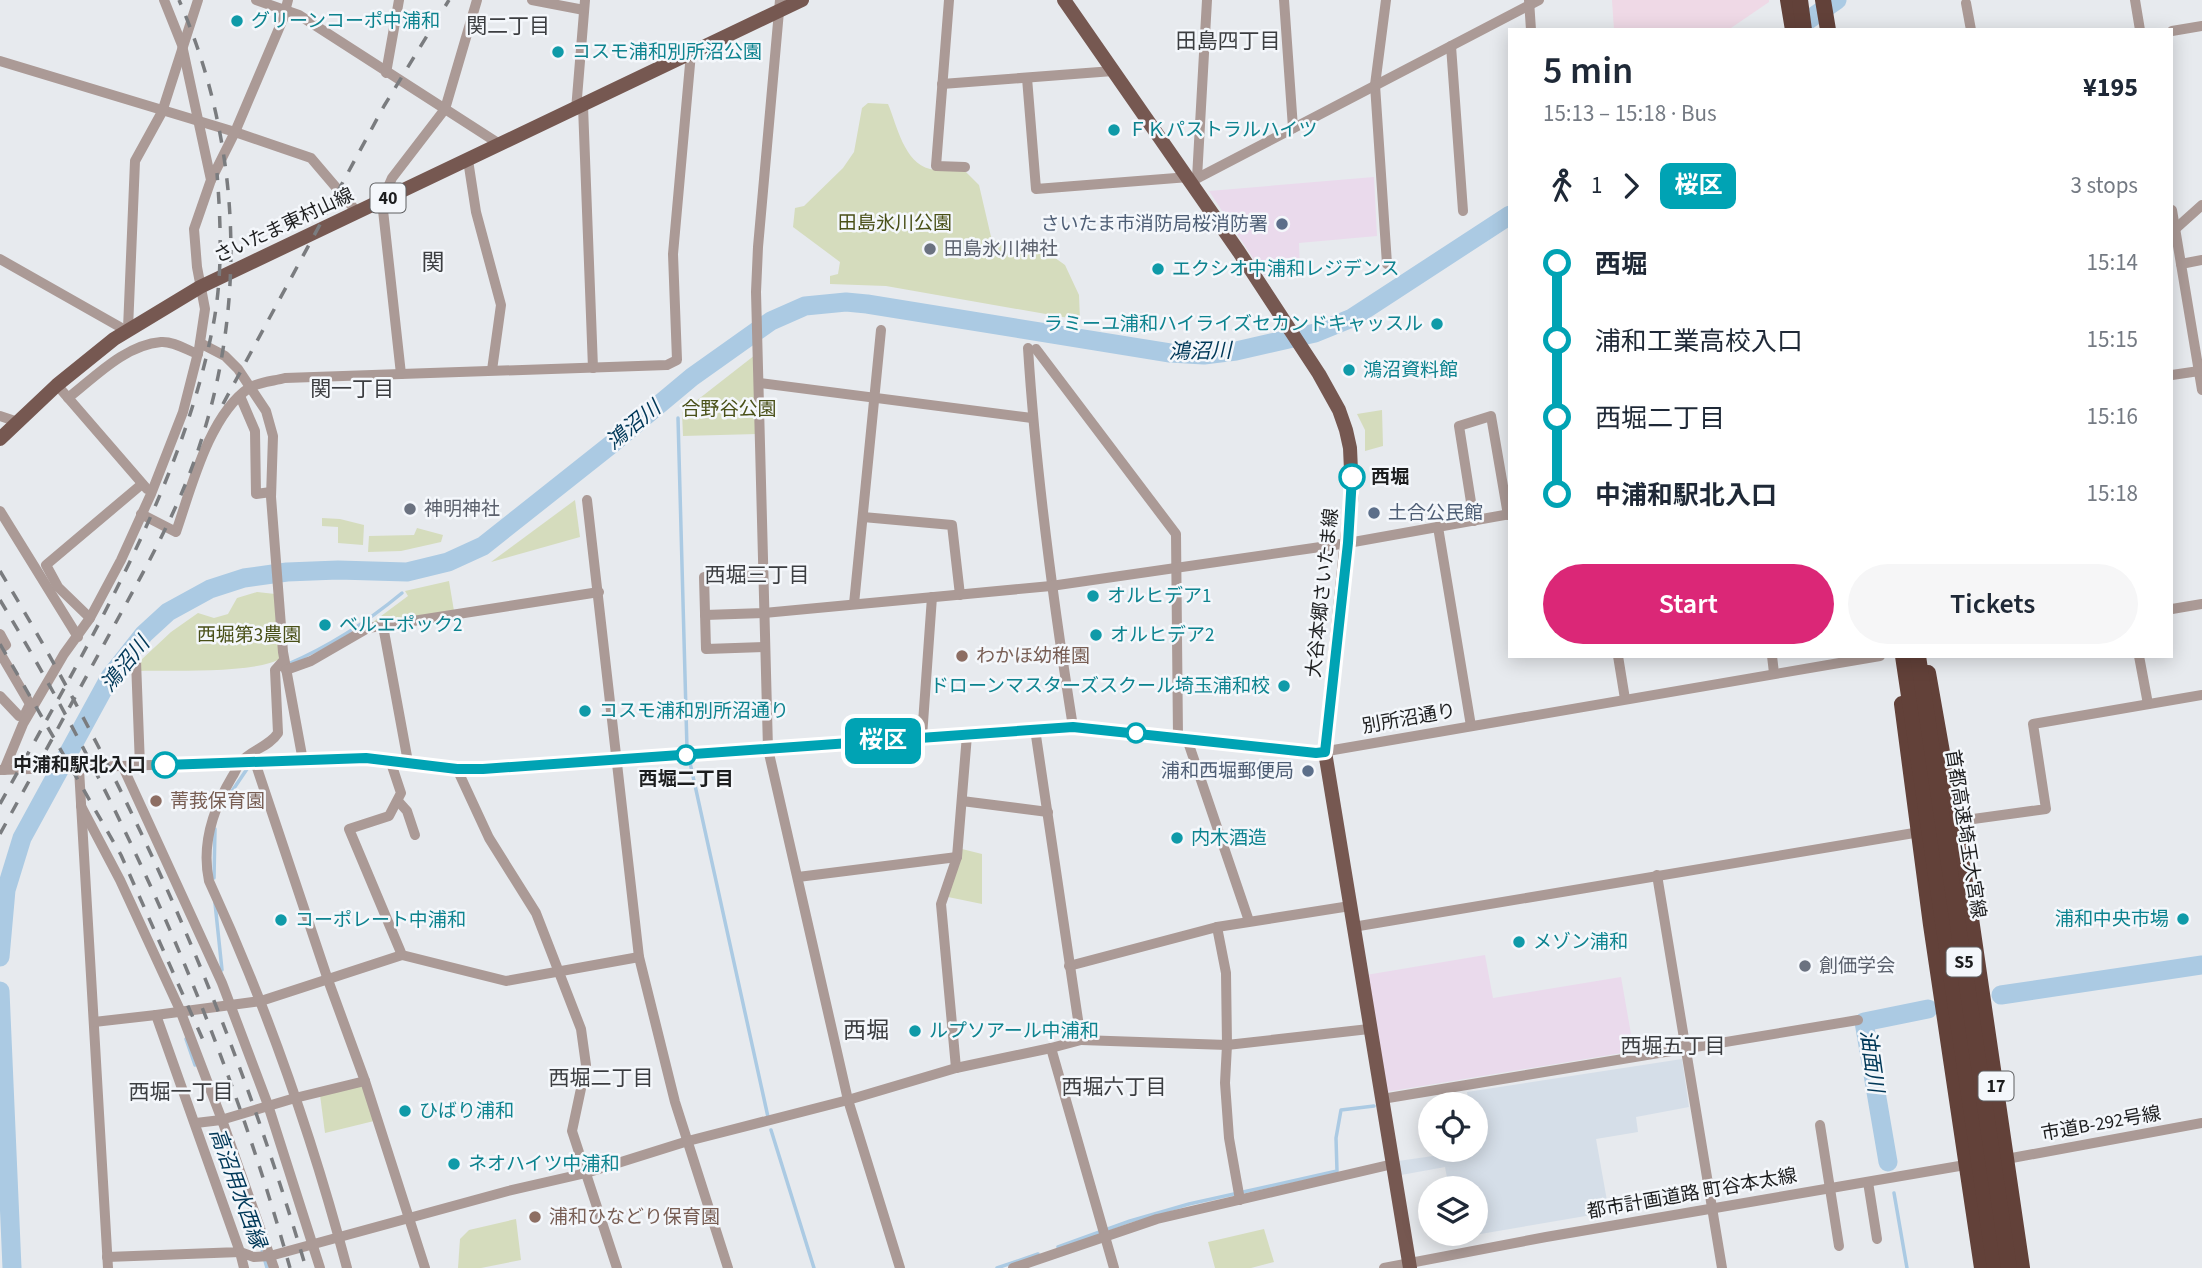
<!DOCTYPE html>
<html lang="en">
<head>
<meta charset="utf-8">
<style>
	body { margin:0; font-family:"Source Sans 3","Noto Sans JP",sans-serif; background:#f6f6f7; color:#1f2937; height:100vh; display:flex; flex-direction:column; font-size:26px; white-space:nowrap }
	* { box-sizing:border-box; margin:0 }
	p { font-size:23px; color:#747a83 }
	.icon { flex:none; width:38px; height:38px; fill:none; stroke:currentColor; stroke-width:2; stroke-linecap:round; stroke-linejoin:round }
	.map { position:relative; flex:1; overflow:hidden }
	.side { position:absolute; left:1508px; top:28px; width:665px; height:630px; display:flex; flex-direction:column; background:#fff; border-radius:0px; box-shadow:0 4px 18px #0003 }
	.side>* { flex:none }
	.badge { padding:0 14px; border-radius:10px; font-size:24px; line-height:46px }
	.buttons { position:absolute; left:1418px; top:1092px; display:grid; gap:14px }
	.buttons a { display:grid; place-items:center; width:70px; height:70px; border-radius:50%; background:#fff; box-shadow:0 4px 18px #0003; font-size:35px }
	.map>.badge { position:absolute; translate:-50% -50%; box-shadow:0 0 0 4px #fff }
	.legs { display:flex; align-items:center; gap:10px; height:77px; padding:0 35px; font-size:23px }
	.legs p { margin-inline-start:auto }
	.head { display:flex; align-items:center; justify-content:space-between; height:119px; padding:0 35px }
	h1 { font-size:38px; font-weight:600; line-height:52px }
	.cta { display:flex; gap:14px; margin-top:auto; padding:14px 35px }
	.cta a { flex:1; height:80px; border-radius:42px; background:#db2777; color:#fff; font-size:28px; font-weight:600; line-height:80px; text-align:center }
	.cta a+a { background:#f6f6f7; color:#1f2937 }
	ul { padding:0 35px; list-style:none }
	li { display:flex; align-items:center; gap:24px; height:77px; font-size:26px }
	li i { display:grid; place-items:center; width:10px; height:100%; margin:0 9px; background:currentColor }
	li i::after { content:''; width:18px; height:18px; margin:-9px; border:5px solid; border-radius:50%; background:#fff }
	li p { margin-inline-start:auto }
	li:first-child i { background:linear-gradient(#0000 50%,currentColor 0) }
	li:last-child i { background:linear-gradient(currentColor 50%,#0000 0) }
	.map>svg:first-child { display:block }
	.commercial { fill:#eadaec }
	.built { fill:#d5dee8 }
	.medical { fill:#efd9e6 }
	.green { fill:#d5dcbd }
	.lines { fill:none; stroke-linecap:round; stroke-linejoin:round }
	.stream { stroke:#abcae3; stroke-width:3.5 }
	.river { stroke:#abcae3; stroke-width:19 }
	.minor { stroke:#ab9a96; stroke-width:10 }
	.major { stroke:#765851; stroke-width:14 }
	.highway { stroke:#624139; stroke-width:16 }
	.rail { stroke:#7a7c7f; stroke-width:3.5; stroke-dasharray:12 12; stroke-linecap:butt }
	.highway-bridge { stroke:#624139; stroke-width:16 }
	.line-1-casing { stroke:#fff; stroke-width:16 }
	.line-1 { stroke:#00a3b4; stroke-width:10 }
	.culture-dot { fill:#0f9aa8; stroke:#f4f7fb; stroke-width:2.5 }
	.service-dot { fill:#5c6f8a; stroke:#f4f7fb; stroke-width:2.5 }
	.worship-dot { fill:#6b7280; stroke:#f4f7fb; stroke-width:2.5 }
	.stop-1-dot { fill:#fff; stroke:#00a3b4; stroke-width:3.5 }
	.education-dot { fill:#8d6e63; stroke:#f4f7fb; stroke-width:2.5 }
	.labels { text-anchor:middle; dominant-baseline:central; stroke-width:5; stroke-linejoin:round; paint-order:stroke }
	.shield { fill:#f4f7fb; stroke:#5e5f61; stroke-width:2 }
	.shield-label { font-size:18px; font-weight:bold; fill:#1d1e1f }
	.culture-label { font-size:19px; fill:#0d838f; stroke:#f4f7fb; text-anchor:start }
	.park-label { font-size:19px; fill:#495018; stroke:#f4f7fb }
	.service-label { font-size:19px; fill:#4e5e75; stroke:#f4f7fb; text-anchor:end }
	.street-label { font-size:19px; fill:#1d1e1f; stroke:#f4f7fb }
	.worship-label { font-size:19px; fill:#5b616d; stroke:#f4f7fb; text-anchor:start }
	.stop-label { font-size:19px; font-weight:bold; fill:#1d1e1f; stroke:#f4f7fb; text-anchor:start }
	.education-label { font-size:19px; fill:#785e54; stroke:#f4f7fb; text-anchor:start }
	.neighbourhood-label { font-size:21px; fill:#3c3e41; stroke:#f4f7fb }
	.water-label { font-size:21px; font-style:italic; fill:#003858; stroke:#f4f7fb }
	.quarter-label { font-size:23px; fill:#3c3e41; stroke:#f4f7fb }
</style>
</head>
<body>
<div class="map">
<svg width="2202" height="1268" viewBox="0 0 2202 1268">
	<rect width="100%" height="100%" fill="#e7eaee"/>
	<!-- commercial -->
	<g class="commercial">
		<polygon points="1374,177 1377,236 1299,243 1300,273 1264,275 1209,191"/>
		<polygon points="1485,955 1493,998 1621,977 1634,1051 1386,1092 1366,975"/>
	</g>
	<!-- built -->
	<polygon class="built" points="1682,1059 1689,1107 1636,1117 1638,1132 1596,1139 1609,1212 1457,1238 1457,1234 1475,1234 1475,1188 1449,1188 1445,1167 1401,1175 1398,1161 1475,1150 1477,1147 1475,1104 1469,1104 1467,1092"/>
	<!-- medical -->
	<polygon class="medical" points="1612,0 1769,0 1769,2 1728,30 1614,30"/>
	<!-- green -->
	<g class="green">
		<path d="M868 103 888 104C897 125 904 163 930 169 940 171 953 169 964 170L979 185 992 241 1040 240 1051 255 1065 265 1079 295 1080 320 886 286 830 284V276L838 274 840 262 793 227 795 208 804 206 843 168 854 152 862 108Z"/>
		<polygon points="755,355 757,434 683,436 682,412"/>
		<polygon points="1382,410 1383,446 1365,451 1365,430 1357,414"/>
		<polygon points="575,500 580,537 491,562"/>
		<polygon points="322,518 340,519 364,525 363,545 338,543 338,527 322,526"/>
		<polygon points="417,528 443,535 441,542 401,551 368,552 369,536 414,535"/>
		<polygon points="449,581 454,611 369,625 408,596 405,591"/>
		<path d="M257 592 275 594 281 658C258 674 172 670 140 671V661L171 632 198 613 214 618 228 614 237 598Z"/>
		<polygon points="962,849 982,854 982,904 948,897"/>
		<polygon points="365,1081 374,1121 325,1133 320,1095"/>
		<polygon points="516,1219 521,1260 481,1268 458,1268 460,1239 469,1230"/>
		<polygon points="1264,1229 1274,1262 1251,1268 1215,1268 1208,1242"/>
	</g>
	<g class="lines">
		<!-- stream -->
		<g class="stream">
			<polyline points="669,405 669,396"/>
			<polyline points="678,418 687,749 768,1117"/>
			<path d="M288 664C330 646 367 622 402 593"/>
			<polyline points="226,800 249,766"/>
			<polyline points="214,878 215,829"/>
			<polyline points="215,903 222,970"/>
			<polyline points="1861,1026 1865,1025"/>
			<polyline points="186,1039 195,1065"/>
			<polyline points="771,1130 814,1268"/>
			<polyline points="1894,1193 1907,1268"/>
			<polyline points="258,1236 267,1268"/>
			<polyline points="1058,1247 1130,1221 1189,1204 1337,1171 1336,1138 1341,1110 1374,1106"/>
			<polyline points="997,1268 1038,1254"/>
		</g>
		<!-- river -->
		<g class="river">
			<polyline points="1794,30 1837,0"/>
			<polyline points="0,957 6,890 22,838 110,677 144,634 168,612 210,589 244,578 287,572 338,570 407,572 448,562 483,546 613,443 692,377 771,321 805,306 846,302 867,304 1170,353 1204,355 1236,351 1315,333 1352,318 1510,215"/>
			<polyline points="0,991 12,1268"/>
			<polyline points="2001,995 2202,965"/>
			<polyline points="1888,1162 1864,1022 1928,1009"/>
		</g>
		<!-- minor -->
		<g class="minor">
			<polyline points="256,0 299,15 501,145"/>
			<polyline points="532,0 584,10"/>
			<polyline points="780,0 758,247 756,292 768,749 848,1100 900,1268"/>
			<polyline points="949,0 936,166 965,167"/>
			<polyline points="1284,0 1293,128"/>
			<polyline points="1386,0 1375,85 1387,264"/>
			<polyline points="1529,0 1531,30"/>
			<polyline points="2135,0 2140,30"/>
			<polyline points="1966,3 1971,30"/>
			<polyline points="2172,31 2202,26"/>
			<polyline points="1451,46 1463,211"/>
			<polyline points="0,61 235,132 311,158 357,212"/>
			<polyline points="386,73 399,0"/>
			<polyline points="1027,78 1036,189 1189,177"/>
			<polyline points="942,84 1113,71"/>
			<polyline points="583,106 593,368"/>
			<polyline points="576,110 585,0"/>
			<polyline points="468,160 476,212 501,305 492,370"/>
			<polyline points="1197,178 1207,0"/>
			<polyline points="211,180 235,132 283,19 288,0"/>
			<polyline points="1192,181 1539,0"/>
			<polyline points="2172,210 2202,390"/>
			<polyline points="2173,231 2202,205"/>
			<polyline points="0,259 127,331"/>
			<polyline points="2181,264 2202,260"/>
			<polyline points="128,329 135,161 162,112 198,0"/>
			<polyline points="200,343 225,356 238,369 266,411 273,436 271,497 283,652 303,761"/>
			<path d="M1028 348C1036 475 1053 601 1073 727"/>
			<polyline points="1036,349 1176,534 1178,738"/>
			<polyline points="401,374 382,201 392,178 445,109 477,0"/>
			<polyline points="2172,375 2199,371"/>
			<polyline points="760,383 1032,418"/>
			<polyline points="57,385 147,489"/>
			<polyline points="240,396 255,431 256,494 271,492"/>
			<path d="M68 398C95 377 125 345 161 342 173 341 187 350 198 354"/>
			<polyline points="0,416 18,422"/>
			<polyline points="587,500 639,957 675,1102 728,1268"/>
			<polyline points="0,511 78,637"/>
			<path d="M141 514 176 532C191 489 209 415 249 388 258 382 274 381 285 378L667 365 677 360 673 254 691 53"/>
			<polyline points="863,517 952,525 960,595"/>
			<polyline points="1474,521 1459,426 1491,416 1508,515"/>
			<polyline points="1438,527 1471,726"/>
			<polyline points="763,575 704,577 706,649 764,647"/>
			<polyline points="854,604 881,330"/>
			<polyline points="2172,609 2202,604"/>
			<polyline points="705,615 764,613 1051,586 1348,543 1510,514"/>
			<polyline points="90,618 58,587 46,565 142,484"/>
			<polyline points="383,626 408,762"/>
			<polyline points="0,634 6,645 0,649"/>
			<polyline points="0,653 30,704 24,716 19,716 0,696"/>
			<polyline points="1618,656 1625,699"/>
			<polyline points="1772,656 1774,673"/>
			<polyline points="2139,656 2148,704"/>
			<path d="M284 660 275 670 278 733C269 747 250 750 240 763 237 766 235 773 232 777 213 809 201 844 209 881 266 1005 312 1136 347 1268"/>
			<polyline points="136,661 140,766"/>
			<polyline points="286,670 311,661 368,628 599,592"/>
			<polyline points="922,737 932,597"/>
			<polyline points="1187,739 1249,921"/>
			<polyline points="390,760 401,793 389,816 349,829 402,955 506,981 639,957"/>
			<polyline points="255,762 328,980 365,1081 425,1268"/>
			<polyline points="123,767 222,983 268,1105 320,1268"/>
			<polyline points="79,769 108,1268"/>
			<polyline points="457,769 489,838 536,913 581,1029 586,1065 572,1131 617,1268"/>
			<path d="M0 770 366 758C405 761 444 770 483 769L1073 727 1316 753 1880 656"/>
			<polyline points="4,770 23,724 64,654 90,618 121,560 151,494 183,412 199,349 205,309 197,267 194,229 211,180 182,45 164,0"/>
			<polyline points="398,801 407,811 415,835"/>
			<polyline points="962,801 1048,812"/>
			<polyline points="81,806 120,880 180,1010 222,1120 274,1268"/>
			<polyline points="1966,820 2046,809 2033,724 2202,695"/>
			<polyline points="1657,875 1722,1268"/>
			<polyline points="798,877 957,857"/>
			<polyline points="1217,927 1226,973 1227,1045 1225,1083 1229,1138 1240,1200"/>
			<polyline points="1353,927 1920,832"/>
			<polyline points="1069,966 1217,927 1350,906"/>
			<polyline points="156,1015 261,1001 402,955"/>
			<polyline points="94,1022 156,1015 240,1252 107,1257"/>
			<polyline points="1081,1040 1227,1045 1369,1029"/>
			<polyline points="1051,1048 1114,1268"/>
			<polyline points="956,1068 941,904 957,857 967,735"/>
			<polyline points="1382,1099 1858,1020"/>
			<polyline points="196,1123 221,1120 295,1098 365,1081"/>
			<polyline points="1820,1125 1839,1246"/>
			<polyline points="2001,1160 2202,1123"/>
			<polyline points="1868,1182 1877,1239"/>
			<polyline points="244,1268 240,1252 254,1257 270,1256 508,1191 586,1173 688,1141 848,1100 956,1068 1051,1048 1081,1040 1035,729"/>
			<polyline points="1013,1268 1157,1219 1393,1164"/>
			<polyline points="1384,1268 1546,1237 1971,1164"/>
		</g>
		<!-- major -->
		<g class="major">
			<polyline points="1064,0 1239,252 1319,374 1339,410 1346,430 1350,448 1352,493 1325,752 1410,1268"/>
			<polyline points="0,439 57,385 114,339 200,287 802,0"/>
		</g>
		<!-- highway -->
		<g class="highway">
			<polyline points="1788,0 1793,30"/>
			<polyline points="1800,0 1804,30"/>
			<polyline points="1823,0 1828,30"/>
			<polyline points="1928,673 1969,905 2022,1268"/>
			<polyline points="1902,704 1931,925 1982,1268"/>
		</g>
		<!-- rail -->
		<g class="rail">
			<polyline points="223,404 384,106 449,0"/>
			<path d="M0 571C135 794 232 1018 306 1268"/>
			<path d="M0 600C125 807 225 1035 290 1268"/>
			<polyline points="0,644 121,855 203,1040"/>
			<path d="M0 804C80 658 179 496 212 331 223 279 221 225 217 173"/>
			<path d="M0 834C36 768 73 701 109 635 140 578 173 521 195 459 248 310 242 145 179 0"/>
		</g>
		<!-- highway-bridge -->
		<g class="highway-bridge">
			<polyline points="1903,656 1995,1268"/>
			<polyline points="1918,656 2009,1268"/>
		</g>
	</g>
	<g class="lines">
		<!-- line-1 casing -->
		<g class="line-1-casing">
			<polyline id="line-1" points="165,765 366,758 457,769 483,769 1073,727 1316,753 1325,752 1348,543 1352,477"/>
		</g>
		<!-- line-1 -->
		<use href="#line-1" class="line-1"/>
	</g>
	<!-- markers -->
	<g class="culture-dot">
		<circle cx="237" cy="21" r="7"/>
		<circle cx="558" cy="52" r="7"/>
		<circle cx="1114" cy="130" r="7"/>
		<circle cx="1158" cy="269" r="7"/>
		<circle cx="1437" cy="324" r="7"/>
		<circle cx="1349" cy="370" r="7"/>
		<circle cx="1093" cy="596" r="7"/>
		<circle cx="325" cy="625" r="7"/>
		<circle cx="1096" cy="635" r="7"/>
		<circle cx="1284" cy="686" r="7"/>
		<circle cx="585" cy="711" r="7"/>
		<circle cx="1177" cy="838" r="7"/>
		<circle cx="2183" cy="919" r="7"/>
		<circle cx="281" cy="920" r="7"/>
		<circle cx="1519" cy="942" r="7"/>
		<circle cx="915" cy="1031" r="7"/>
		<circle cx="405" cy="1111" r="7"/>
		<circle cx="454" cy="1164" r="7"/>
	</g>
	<g class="service-dot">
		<circle cx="1282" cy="224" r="7"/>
		<circle cx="1374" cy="513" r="7"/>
		<circle cx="1308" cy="771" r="7"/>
	</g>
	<g class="worship-dot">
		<circle cx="930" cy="249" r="7"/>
		<circle cx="410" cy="509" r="7"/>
		<circle cx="1805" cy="966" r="7"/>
	</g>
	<g class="stop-1-dot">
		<circle cx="1352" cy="477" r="12"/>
		<circle cx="1136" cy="733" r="9"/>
		<circle cx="686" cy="755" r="9"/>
		<circle cx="165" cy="765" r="12"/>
	</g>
	<g class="education-dot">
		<circle cx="962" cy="656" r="7"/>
		<circle cx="156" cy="801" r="7"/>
		<circle cx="535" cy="1217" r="7"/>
	</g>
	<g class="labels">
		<!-- shield labels -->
		<g class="shield">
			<rect x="370.5" y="183.5" width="35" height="29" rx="5"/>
			<rect x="1946.5" y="947.5" width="35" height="29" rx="5"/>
			<rect x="1978.5" y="1071.5" width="35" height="29" rx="5"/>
		</g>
		<g class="shield-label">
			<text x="388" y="198">40</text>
			<text x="1964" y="962">S5</text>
			<text x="1996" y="1086">17</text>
		</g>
		<!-- culture labels -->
		<g class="culture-label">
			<text x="251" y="21">グリーンコーポ中浦和</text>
			<text x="572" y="52">コスモ浦和別所沼公園</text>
			<text x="1128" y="130">ＦＫパストラルハイツ</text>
			<text x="1172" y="269">エクシオ中浦和レジデンス</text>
			<text x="1423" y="324" text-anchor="end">ラミーユ浦和ハイライズセカンドキャッスル</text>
			<text x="1363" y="370">鴻沼資料館</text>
			<text x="1107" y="596">オルヒデア1</text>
			<text x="339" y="625">ベルエポック2</text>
			<text x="1110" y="635">オルヒデア2</text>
			<text x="1270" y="686" text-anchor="end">ドローンマスターズスクール埼玉浦和校</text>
			<text x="599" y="711">コスモ浦和別所沼通り</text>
			<text x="1191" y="838">内木酒造</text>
			<text x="2169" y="919" text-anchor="end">浦和中央市場</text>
			<text x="295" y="920">コーポレート中浦和</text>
			<text x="1533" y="942">メゾン浦和</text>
			<text x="929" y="1031">ルプソアール中浦和</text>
			<text x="419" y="1111">ひばり浦和</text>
			<text x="468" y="1164">ネオハイツ中浦和</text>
		</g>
		<!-- park labels -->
		<g class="park-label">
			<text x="895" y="223">田島氷川公園</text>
			<text x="729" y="409">合野谷公園</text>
			<text x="249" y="635">西堀第3農園</text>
		</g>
		<!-- service labels -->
		<g class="service-label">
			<text x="1268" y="224">さいたま市消防局桜消防署</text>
			<text x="1388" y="513" text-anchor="start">土合公民館</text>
			<text x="1294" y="771">浦和西堀郵便局</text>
		</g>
		<!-- street labels -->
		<g class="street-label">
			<text transform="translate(284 226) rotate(-25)">さいたま東村山線</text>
			<text transform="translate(1323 593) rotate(-84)">大谷本郷さいたま線</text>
			<text transform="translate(1409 719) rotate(-10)">別所沼通り</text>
			<text transform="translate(1965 834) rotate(81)">首都高速埼玉大宮線</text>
			<text transform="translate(2101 1124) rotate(-10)">市道B-292号線</text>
			<text transform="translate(1692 1194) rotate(-10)">都市計画道路 町谷本太線</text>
		</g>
		<!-- worship labels -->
		<g class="worship-label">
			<text x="944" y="249">田島氷川神社</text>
			<text x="424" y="509">神明神社</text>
			<text x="1819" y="966">創価学会</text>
		</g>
		<!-- stop labels -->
		<g class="stop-label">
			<text x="1371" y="477">西堀</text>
			<text x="146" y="765" text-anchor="end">中浦和駅北入口</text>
			<text x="686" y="779" text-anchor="middle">西堀二丁目</text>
		</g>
		<!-- education labels -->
		<g class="education-label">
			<text x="976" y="656">わかほ幼稚園</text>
			<text x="170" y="801">菁莪保育園</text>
			<text x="549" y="1217">浦和ひなどり保育園</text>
		</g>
		<!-- neighbourhood labels -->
		<g class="neighbourhood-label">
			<text x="508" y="26">関二丁目</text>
			<text x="1228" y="41">田島四丁目</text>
			<text x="352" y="389">関一丁目</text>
			<text x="757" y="575">西堀三丁目</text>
			<text x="1673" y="1046">西堀五丁目</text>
			<text x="601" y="1078">西堀二丁目</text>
			<text x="1114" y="1087">西堀六丁目</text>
			<text x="181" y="1092">西堀一丁目</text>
		</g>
		<!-- water labels -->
		<g class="water-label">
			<text transform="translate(1200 351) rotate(-1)">鴻沼川</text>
			<text transform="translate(633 425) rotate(-39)">鴻沼川</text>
			<text transform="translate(125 664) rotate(-51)">鴻沼川</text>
			<text transform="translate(1872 1061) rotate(82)">油面川</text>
			<text transform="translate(238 1188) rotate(70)">高沼用水西縁</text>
		</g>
		<!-- quarter labels -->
		<g class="quarter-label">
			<text x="433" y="262">関</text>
			<text x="866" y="1030">西堀</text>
		</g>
	</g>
</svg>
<div class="buttons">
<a><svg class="icon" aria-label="locate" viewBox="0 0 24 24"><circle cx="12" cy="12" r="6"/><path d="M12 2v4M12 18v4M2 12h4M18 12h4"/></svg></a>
<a><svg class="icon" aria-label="layers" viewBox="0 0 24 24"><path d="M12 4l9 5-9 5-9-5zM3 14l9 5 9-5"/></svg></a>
</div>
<b class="badge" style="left:883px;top:741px;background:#00a3b4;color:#fff">桜区</b>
<section class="side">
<div class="head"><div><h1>5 min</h1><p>15:13 – 15:18 · Bus</p></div><b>¥195</b></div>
<div class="legs"><svg class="icon" aria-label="walk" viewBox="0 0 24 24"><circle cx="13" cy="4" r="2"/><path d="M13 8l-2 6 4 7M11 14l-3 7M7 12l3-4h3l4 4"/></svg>1<svg class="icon" aria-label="forward" viewBox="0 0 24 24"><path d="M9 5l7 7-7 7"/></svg><b class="badge" style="background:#00a3b4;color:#fff">桜区</b><p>3 stops</p></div>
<ul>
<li><i style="color:#00a3b4"></i><b>西堀</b><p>15:14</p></li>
<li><i style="color:#00a3b4"></i><span>浦和工業高校入口</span><p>15:15</p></li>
<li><i style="color:#00a3b4"></i><span>西堀二丁目</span><p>15:16</p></li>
<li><i style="color:#00a3b4"></i><b>中浦和駅北入口</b><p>15:18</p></li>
</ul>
<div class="cta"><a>Start</a><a>Tickets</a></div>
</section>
</div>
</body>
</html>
